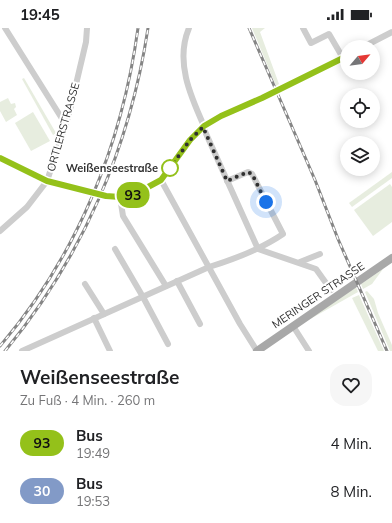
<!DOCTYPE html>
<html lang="de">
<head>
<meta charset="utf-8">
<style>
	body { margin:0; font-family:Mulish,sans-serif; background:#f6f6f6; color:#202124; height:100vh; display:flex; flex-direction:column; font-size:15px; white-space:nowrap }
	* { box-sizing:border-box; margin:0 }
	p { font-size:13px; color:#757577 }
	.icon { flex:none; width:22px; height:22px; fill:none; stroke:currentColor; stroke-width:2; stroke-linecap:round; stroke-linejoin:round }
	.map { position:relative; height:323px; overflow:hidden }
	.details { display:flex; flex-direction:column; background:#fff; flex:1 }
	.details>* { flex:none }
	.badge { padding:0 8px; border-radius:13px; font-size:14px; line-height:26px }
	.needle { width:26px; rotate:61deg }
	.buttons { position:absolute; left:340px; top:12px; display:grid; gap:8px }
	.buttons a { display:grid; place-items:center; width:40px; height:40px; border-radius:50%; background:#fff; box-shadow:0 2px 10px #0003; font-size:20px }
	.you { position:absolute; width:20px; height:20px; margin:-10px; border:3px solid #fff; border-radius:50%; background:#1a73e8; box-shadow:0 0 0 6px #1a73e833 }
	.map>.badge { position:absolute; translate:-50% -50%; box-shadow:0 0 0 2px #fff }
	.round { display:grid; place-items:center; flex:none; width:42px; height:42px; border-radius:16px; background:#f6f6f6 }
	.head { display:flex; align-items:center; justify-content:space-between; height:68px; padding:0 20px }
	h1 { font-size:19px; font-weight:700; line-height:30px }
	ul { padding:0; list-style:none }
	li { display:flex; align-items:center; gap:12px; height:48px; padding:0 20px }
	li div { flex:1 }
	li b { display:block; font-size:15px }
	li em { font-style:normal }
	li .badge { min-width:44px; font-weight:700; text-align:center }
	.status { display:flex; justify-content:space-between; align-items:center; height:28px; padding:0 20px; background:#fff; direction:ltr }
	.status svg { height:11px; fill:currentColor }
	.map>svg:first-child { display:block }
	.green { fill:#e7eddf }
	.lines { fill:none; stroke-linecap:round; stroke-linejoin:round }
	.minor-tunnel { stroke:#d6d6d6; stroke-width:6; stroke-dasharray:6 3; stroke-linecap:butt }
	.minor { stroke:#cdcdcd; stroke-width:6 }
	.major { stroke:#a8a8a8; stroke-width:8 }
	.rail-casing { stroke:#858585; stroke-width:3 }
	.rail { stroke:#fff; stroke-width:1.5; stroke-dasharray:4.5; stroke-linecap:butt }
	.line-casing { stroke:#fff; stroke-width:9 }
	.line { stroke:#94c11a; stroke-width:6 }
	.walk { stroke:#303030; stroke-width:4; stroke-dasharray:0 7.2 }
	.stop-dot { fill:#fff; stroke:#94c11a; stroke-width:2 }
	.labels { text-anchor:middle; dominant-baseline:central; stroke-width:4; stroke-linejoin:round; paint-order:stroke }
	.street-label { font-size:11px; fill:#303030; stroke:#fff }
	.stop-label { font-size:11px; font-weight:bold; fill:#303030; stroke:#fff; text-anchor:end }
</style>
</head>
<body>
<div class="status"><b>19:45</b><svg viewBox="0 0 49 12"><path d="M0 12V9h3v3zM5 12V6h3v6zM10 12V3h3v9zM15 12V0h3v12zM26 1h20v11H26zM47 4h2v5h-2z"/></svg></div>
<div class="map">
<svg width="392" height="323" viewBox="0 0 392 323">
	<rect width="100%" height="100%" fill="#fff"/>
	<!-- green -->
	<g class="green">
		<polygon points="252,0 265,0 260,4 279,56 276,58"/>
		<polygon points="24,50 56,105 53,107 22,51"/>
		<polygon points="8,70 11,76 15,75 16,79 14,81 17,87 6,94 0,83 0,74"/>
		<polygon points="33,84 50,113 31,123 15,95"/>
		<polygon points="392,144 392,150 352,179 349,175"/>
		<polygon points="390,156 392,159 392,194 373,208 354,182"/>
		<polygon points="383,241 372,256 363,261 361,256"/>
		<polygon points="356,259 358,264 305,294"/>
		<polygon points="367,263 374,271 378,285 392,317 392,323 390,323 365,264"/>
		<polygon points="359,267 384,323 378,323 352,270"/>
	</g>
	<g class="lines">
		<!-- minor-tunnel -->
		<polyline class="minor-tunnel" points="90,164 106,168"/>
		<!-- minor -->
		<g class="minor">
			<polyline points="5,0 66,97"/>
			<path d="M189 0C175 33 190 67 204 98"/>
			<polyline points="303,0 311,15 329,6 343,30"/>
			<polyline points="363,19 392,4"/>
			<polyline points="203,99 258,221"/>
			<polyline points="0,130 47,153 90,164"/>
			<polyline points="161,152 240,296 257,323"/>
			<polyline points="106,168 120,169 135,166 146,161 161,152 190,112 204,98 221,88 262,70 347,28"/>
			<polyline points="120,169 123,188 166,258"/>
			<polyline points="0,203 27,179 47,153 69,86 86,14 87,0"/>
			<polyline points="115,221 143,269 168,316"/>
			<polyline points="258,221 316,241 331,262"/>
			<polyline points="300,234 320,226"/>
			<polyline points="177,253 200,296"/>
			<polyline points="85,256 104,286"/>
			<polyline points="94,290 110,323"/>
			<polyline points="293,298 309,323"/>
			<path d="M22 323 209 239C235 231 261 221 283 206L252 146 248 144 227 153"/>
		</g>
		<!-- major -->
		<polyline class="major" points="257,323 392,230"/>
		<!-- rail casing -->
		<g class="rail-casing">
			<g id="rail">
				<polyline points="249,0 315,152 338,211 387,323"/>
				<path d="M0 318C77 228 122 117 138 0"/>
				<path d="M5 323C82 230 130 119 148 0"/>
			</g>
		</g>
		<!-- rail -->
		<use href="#rail" class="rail"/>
	</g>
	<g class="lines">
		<!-- line casing -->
		<g class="line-casing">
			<polyline id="line" points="0,130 47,153 106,168 120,169 135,166 161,152 190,112 204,98 221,88 262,70 347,28"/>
		</g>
		<!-- line -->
		<use href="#line" class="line"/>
		<!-- walk -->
		<polyline class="walk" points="170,140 190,112 203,99 227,153 248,144 252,146 266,174"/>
	</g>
	<!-- markers -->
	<circle class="stop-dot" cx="170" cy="140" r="8"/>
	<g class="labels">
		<!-- street labels -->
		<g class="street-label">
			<text transform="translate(63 99) rotate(-74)">ORTLERSTRASSE</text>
			<text transform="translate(318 267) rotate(-34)">MERINGER STRASSE</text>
		</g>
		<!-- stop labels -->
		<g class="stop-label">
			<text x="158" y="140">Weißenseestraße</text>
		</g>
	</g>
</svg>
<div class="buttons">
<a><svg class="needle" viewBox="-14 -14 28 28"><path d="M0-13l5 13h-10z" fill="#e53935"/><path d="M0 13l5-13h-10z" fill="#757577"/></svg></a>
<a><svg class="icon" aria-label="locate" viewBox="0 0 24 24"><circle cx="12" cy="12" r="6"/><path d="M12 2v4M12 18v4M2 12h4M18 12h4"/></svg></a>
<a><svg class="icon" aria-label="layers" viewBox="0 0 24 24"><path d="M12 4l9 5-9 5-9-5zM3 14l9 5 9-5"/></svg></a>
</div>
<div class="you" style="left:266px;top:174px"></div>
<b class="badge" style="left:133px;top:167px;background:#94c11a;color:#111">93</b>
</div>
<section class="details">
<div class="head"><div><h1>Weißenseestraße</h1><p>Zu Fuß · 4 Min. · 260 m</p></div><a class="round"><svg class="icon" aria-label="heart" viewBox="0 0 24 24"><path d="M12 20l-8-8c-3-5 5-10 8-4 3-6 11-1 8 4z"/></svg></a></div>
<ul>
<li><span class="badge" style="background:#94c11a;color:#111">93</span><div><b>Bus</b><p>19:49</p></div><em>4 Min.</em></li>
<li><span class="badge" style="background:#829ac7;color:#fff">30</span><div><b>Bus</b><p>19:53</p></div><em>8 Min.</em></li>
</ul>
</section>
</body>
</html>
